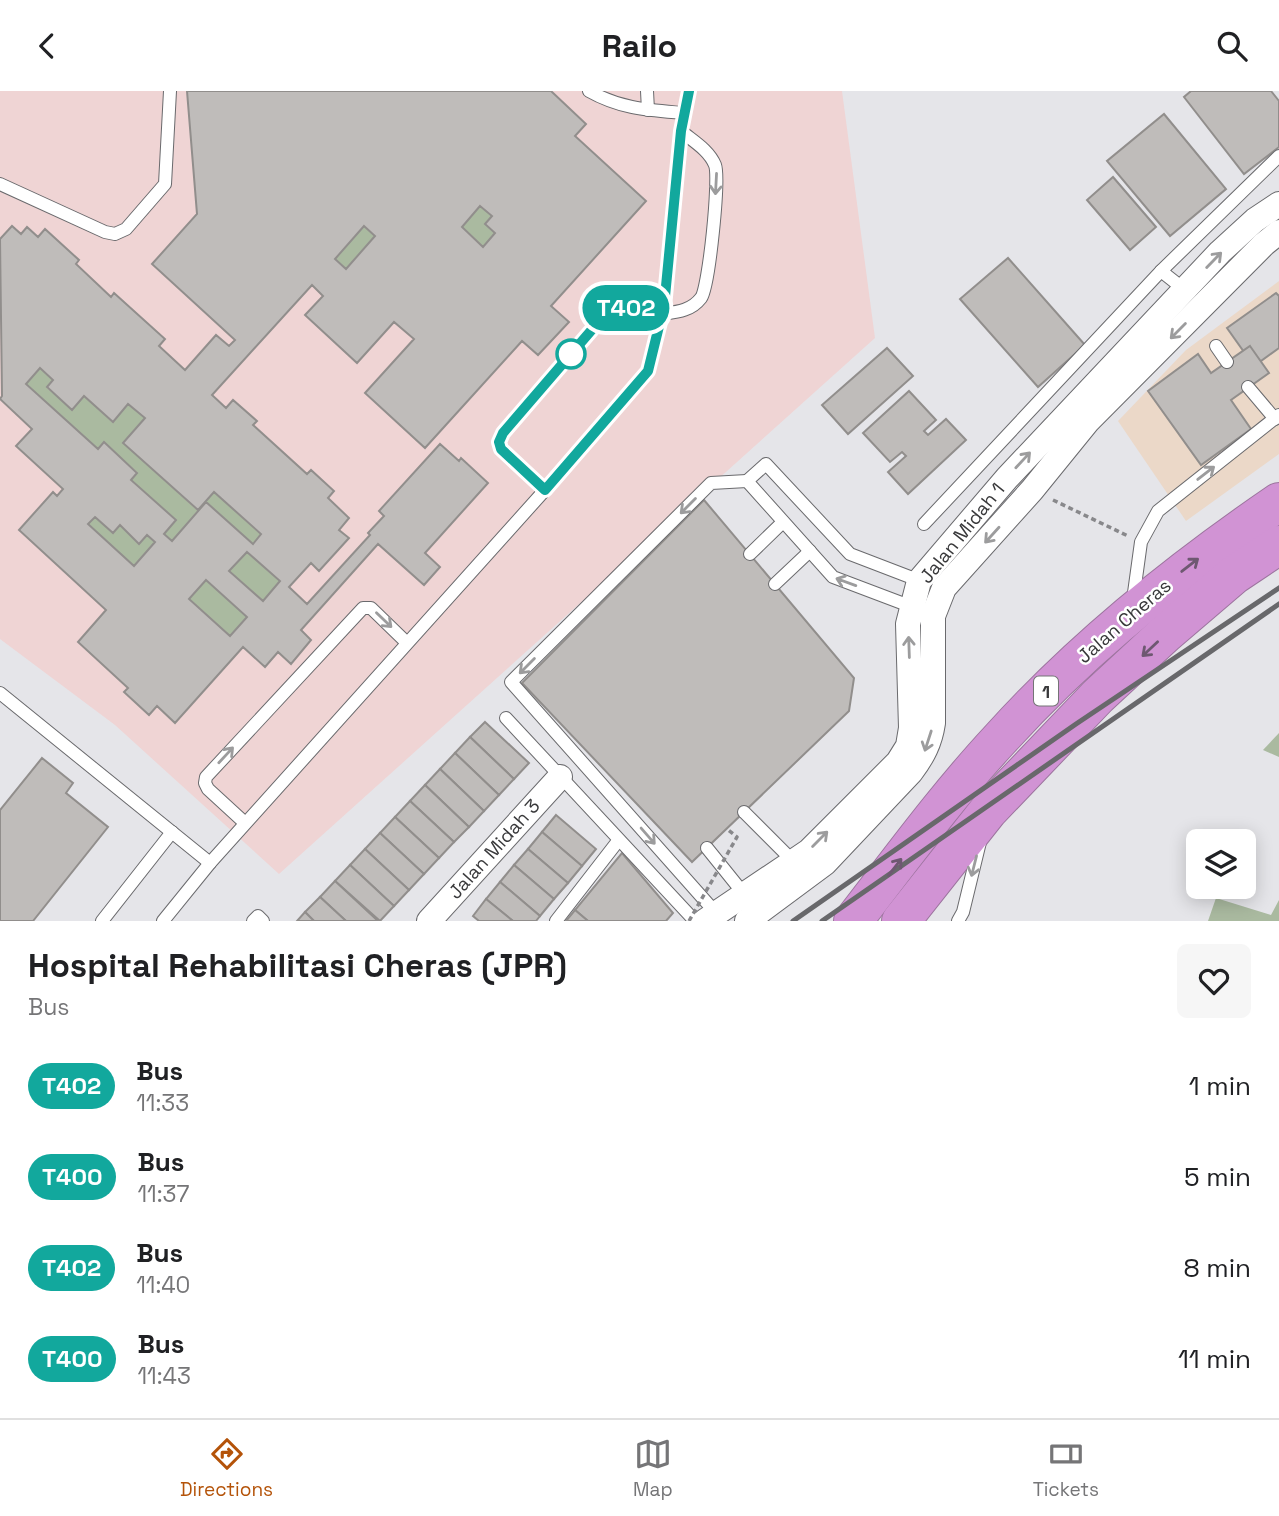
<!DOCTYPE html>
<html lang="en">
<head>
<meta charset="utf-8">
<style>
	body { margin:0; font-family:"Space Grotesk",sans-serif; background:#f6f6f6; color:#202124; height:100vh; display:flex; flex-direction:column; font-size:26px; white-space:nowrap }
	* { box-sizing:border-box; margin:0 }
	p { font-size:23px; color:#757577 }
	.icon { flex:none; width:38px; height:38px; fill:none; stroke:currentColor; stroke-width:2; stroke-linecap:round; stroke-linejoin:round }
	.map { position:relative; height:830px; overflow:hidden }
	.details { display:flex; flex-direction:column; background:#fff; flex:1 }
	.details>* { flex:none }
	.badge { padding:0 14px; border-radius:23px; font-size:24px; line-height:46px }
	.controls { position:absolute; left:1186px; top:738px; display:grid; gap:14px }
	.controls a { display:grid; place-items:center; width:70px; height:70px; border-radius:10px; background:#fff; box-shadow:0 4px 18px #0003; font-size:35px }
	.map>.badge { position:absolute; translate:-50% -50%; box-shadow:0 0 0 4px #fff }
	.round { display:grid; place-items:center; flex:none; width:74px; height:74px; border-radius:10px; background:#f6f6f6 }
	.headline { display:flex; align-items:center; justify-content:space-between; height:119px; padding:0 28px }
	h1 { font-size:33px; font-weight:800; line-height:52px }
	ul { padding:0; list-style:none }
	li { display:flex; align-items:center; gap:21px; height:91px; padding:0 28px }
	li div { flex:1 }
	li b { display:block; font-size:26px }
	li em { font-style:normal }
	li .badge { min-width:77px; font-weight:700; text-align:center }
	header { display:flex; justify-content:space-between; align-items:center; height:91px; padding:0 28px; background:#fff; font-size:32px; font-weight:800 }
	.dock { display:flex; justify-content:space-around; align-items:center; height:98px; border-top:2px solid #e0e0e0; background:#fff; font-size:19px; color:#757577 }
	.dock a { display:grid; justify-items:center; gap:4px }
	.dock .selected { color:#b45309 }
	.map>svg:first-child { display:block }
	.commercial { fill:#ebd8c8 }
	.medical { fill:#efd4d4 }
	.green { fill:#aabaa0 }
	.building { fill:#bfbcba; stroke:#918e8c; stroke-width:2; fill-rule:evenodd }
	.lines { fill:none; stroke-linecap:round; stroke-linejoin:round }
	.lane-casing { stroke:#6a6a6d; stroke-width:14 }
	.street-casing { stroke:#6a6a6d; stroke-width:26 }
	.highway-casing { stroke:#9c749e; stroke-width:40 }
	.path { stroke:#88888b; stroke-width:3.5; stroke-dasharray:5 3.5; stroke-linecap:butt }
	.lane { stroke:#fff; stroke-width:12 }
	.street { stroke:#fff; stroke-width:24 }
	.highway { stroke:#d193d4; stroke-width:38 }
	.rail { stroke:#68686b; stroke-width:5 }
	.path-bridge { stroke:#88888b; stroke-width:3.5; stroke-dasharray:5 3.5; stroke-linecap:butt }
	.oneway { stroke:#9c9c9d }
	.oneway2 { stroke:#6e5871 }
	.line-casing { stroke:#fff; stroke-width:16 }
	.line { stroke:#12a89d; stroke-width:10 }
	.stop-dot { fill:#fff; stroke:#12a89d; stroke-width:3.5 }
	.labels { text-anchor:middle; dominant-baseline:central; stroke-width:5; stroke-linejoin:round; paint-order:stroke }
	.shield { fill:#fff; stroke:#747476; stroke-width:2 }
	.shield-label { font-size:18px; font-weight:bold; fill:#39393b }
	.street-label { font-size:19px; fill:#39393b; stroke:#fff }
</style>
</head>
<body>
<header><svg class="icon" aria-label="back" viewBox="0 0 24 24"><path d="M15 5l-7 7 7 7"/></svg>Railo<svg class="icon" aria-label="search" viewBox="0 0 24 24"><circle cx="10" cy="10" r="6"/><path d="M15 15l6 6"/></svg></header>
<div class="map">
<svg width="1279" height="830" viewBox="0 0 1279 830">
	<rect width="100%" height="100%" fill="#e5e5e9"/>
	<!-- commercial -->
	<polygon class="commercial" points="1279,190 1279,363 1186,430 1118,330 1186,259"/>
	<!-- medical -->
	<polygon class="medical" points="0,0 842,0 875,247 279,783 115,634 0,548"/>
	<!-- green -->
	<g class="green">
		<polygon points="480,115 492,125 485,133 495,142 483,156 462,136"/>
		<polygon points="364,135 375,145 346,178 335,168"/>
		<polygon points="40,277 53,289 47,297 72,318 84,305 112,331 128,313 145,327 123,352 197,419 214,401 261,443 253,453 206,411 172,450 164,443 131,389 137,381 104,352 98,358 26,293"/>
		<polygon points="95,426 113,442 120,434 139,452 147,444 155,451 134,475 88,433"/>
		<polygon points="247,461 280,490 263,510 229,480"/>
		<polygon points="206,489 247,526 230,545 189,508"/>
		<polygon points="1279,642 1279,666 1263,659"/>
		<polygon points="1216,807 1271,824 1279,809 1279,830 1208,830"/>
	</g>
	<!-- building -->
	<g class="building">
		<path d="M187 0H551L586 33 575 45 646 110 551 215 569 231 538 264 522 250 425 357 365 302 414 248 394 231 357 272 305 224 323 205 312 194 212 304 226 317 233 309 257 330 253 334 307 383 311 379 334 400 328 407 349 427 339 439 349 447 319 480 311 472 289 496 307 513 370 444 368 442 384 425 379 420 440 353 459 370 461 367 488 392 425 462 440 476 424 494 378 453 301 539 311 549 291 573 278 561 265 576 243 556 175 632 157 615 149 624 124 601 128 597 78 551 106 519 19 439 53 401 57 405 63 398 16 355 32 338 0 308 2 305 0 148 12 135 21 143 27 136 38 146 45 138 79 169 76 173 111 206 114 202 165 248 159 255 185 279 216 244 229 255 235 249 152 173 197 123ZM480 115 492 125 485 133 495 142 483 156 462 136ZM364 135 375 145 346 178 335 168ZM40 277 53 289 47 296 72 319 84 305 113 331 128 313 145 327 123 352 198 419 214 401 261 443 253 453 206 411 172 450 164 443 176 429 131 389 137 382 104 351 98 358 26 293ZM95 426 113 442 120 434 139 453 147 444 155 451 134 475 88 433ZM247 461 280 490 263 510 229 480ZM206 489 247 526 230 545 189 508Z"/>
		<polygon points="1191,0 1271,0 1279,10 1279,56 1244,83 1184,6"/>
		<polygon points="1164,23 1226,98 1170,145 1107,70"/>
		<polygon points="1113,86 1156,136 1130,159 1087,109"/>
		<polygon points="1008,167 1085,254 1038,296 960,208"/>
		<polygon points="1276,202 1279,205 1279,257 1254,275 1227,237"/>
		<polygon points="1250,255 1269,282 1231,309 1251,338 1201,374 1148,300 1198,263 1211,282"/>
		<polygon points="887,257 913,285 848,343 822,314"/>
		<polygon points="909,300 936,329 924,340 928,344 946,328 966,349 908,403 888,381 906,365 902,361 890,371 863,342"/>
		<polygon points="704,409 854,587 849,620 692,771 522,592"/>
		<polygon points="485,631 529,672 514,688 470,646"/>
		<polygon points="470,646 514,688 499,704 455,662"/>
		<polygon points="455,662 499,704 484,720 440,678"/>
		<polygon points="42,667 73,692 66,702 108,736 33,830 0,830 0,719"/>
		<polygon points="440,678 484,720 469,736 425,694"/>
		<polygon points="425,694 469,736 454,751 410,710"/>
		<polygon points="410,710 454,751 439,767 395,726"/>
		<polygon points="556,724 596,758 582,775 542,741"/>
		<polygon points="395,726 439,767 424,783 380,742"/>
		<polygon points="542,741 582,775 568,792 528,758"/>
		<polygon points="380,742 424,783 409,799 365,758"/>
		<polygon points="365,758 409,799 394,815 350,774"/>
		<polygon points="528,758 568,792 554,808 514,774"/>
		<polygon points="622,762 673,822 666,830 588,830 575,819"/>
		<polygon points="350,774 394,815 380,830 335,790"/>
		<polygon points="514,774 554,808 540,825 500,791"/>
		<polygon points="335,790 378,830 346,830 320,806"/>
		<polygon points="500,791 540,825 536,830 513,830 486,808"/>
		<polygon points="320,806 346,830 314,830 305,821"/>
		<polygon points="486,808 513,830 479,830 473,825"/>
		<polygon points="575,819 588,830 566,830"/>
		<polygon points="305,821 314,830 297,830"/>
	</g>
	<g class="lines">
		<!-- lane casing -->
		<g class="lane-casing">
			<g id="lane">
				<path d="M589 0C621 18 648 19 683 22"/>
				<polyline points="647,0 648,19"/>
				<polyline points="0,93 105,141 115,143 126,138 165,93 170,0"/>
				<polyline points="1185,199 1161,180 1279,65"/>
				<path d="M662 223C677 221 691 220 701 207 709 196 720 87 715 74 709 59 693 50 681 40"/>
				<polyline points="1216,255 1227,271"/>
				<polyline points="1248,296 1275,328"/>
				<polyline points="545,399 501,358 499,351 503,342 608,220 616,218 664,216"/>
				<polyline points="924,433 1161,180"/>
				<polyline points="750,463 783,431"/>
				<polyline points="775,493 810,460"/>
				<polyline points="1133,509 1141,451 1158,420 1279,324"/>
				<polyline points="915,517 833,486 747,390 766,373 850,463 923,491"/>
				<polyline points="0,602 210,772 545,399 648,280 664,216 681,40 689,0"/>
				<polyline points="506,627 695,830"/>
				<polyline points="744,721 793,770"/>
				<polyline points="245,732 208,698 205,692 206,686 363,517 371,517 406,551"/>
				<polyline points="707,757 744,803"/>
				<polyline points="716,822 511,591 711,392 747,390"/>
				<polyline points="102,830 172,741"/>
				<polyline points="163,830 210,772"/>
				<polyline points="253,830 258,825 263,830"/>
				<polyline points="556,830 618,750"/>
				<polyline points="958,830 963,821 980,751"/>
			</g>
		</g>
		<!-- street casing -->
		<g class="street-casing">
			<g id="street">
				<polyline points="429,830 560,686"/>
				<polyline points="705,830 809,760 898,671 908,655 911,637 908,533 919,490 1007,387 1220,161 1255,129 1279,113"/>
				<path d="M747 830 825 772 911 681C923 665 930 652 933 632V525L944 497 1032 399 1088 330 1264 153 1279 141"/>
			</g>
		</g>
		<!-- highway casing -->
		<g class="highway-casing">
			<g id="highway">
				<path d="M853 830C901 768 947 705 1000 648 1082 557 1178 480 1279 411"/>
				<polyline points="901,830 988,720 1098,605 1165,543 1234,484 1279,454"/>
			</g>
		</g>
		<!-- path -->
		<polyline class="path" points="1053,409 1128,445"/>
		<!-- lane -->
		<use href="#lane" class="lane"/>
		<!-- street -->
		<use href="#street" class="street"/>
		<!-- highway -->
		<use href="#highway" class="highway"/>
		<!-- rail -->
		<g class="rail">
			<polyline points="793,830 1076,633 1279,497"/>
			<polyline points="822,830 1279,513"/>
		</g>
		<!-- path-bridge -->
		<polyline class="path-bridge" points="689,830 737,746 727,738"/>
	</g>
	<!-- one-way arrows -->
	<defs><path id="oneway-shaft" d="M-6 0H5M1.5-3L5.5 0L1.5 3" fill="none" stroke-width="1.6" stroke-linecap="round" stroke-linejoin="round" transform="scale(1.75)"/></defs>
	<g class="oneway">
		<use href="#oneway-shaft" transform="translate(716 93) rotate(93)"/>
		<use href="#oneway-shaft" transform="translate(1214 169) rotate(-46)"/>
		<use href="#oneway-shaft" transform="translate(1178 240) rotate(135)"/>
		<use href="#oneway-shaft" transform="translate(1023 369) rotate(-47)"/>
		<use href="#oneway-shaft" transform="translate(1206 382) rotate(-38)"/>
		<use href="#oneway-shaft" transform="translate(688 415) rotate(135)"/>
		<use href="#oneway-shaft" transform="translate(992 444) rotate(132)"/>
		<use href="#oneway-shaft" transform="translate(846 491) rotate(-160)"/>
		<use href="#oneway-shaft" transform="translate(384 529) rotate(44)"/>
		<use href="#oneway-shaft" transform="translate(909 556) rotate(-92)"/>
		<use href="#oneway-shaft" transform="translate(527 575) rotate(135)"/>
		<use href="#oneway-shaft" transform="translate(928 650) rotate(108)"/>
		<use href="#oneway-shaft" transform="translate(226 664) rotate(-47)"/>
		<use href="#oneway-shaft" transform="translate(648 745) rotate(49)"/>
		<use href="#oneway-shaft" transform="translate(820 748) rotate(-45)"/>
		<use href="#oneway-shaft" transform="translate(974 775) rotate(104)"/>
	</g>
	<g class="oneway2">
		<use href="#oneway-shaft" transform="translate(1190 474) rotate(-38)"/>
		<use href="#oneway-shaft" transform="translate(1150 558) rotate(137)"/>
		<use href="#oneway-shaft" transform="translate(895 776) rotate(-52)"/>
	</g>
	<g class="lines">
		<!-- line casing -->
		<g class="line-casing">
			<polyline id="line" points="662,223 648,280 545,399 501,358 499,351 503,342 608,220 616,218 664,216 681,40 689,0"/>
		</g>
		<!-- line -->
		<use href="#line" class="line"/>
	</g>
	<!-- markers -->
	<circle class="stop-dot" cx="571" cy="263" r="14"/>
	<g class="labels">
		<!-- shield labels -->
		<rect class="shield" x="1034" y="585.5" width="24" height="29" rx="5"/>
		<g class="shield-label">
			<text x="1046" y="600">1</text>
		</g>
		<!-- street labels -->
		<g class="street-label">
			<text transform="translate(962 442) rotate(-51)">Jalan Midah 1</text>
			<text transform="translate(1124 530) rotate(-41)">Jalan Cheras</text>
			<text transform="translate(494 758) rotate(-48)">Jalan Midah 3</text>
		</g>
	</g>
</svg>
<div class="controls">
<a><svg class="icon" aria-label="layers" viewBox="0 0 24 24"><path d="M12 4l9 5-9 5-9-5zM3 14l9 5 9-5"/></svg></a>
</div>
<b class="badge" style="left:626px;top:217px;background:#12a89d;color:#fff">T402</b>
</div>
<section class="details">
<div class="headline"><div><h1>Hospital Rehabilitasi Cheras (JPR)</h1><p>Bus</p></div><a class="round"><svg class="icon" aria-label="heart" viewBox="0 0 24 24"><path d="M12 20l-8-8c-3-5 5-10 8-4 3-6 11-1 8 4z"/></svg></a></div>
<ul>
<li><span class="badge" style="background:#12a89d;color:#fff">T402</span><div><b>Bus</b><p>11:33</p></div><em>1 min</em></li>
<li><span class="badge" style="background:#12a89d;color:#fff">T400</span><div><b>Bus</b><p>11:37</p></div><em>5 min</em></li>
<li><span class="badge" style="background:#12a89d;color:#fff">T402</span><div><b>Bus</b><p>11:40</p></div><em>8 min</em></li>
<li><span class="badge" style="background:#12a89d;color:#fff">T400</span><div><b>Bus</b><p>11:43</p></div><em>11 min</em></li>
</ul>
</section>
<nav class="dock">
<a class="selected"><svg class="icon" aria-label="directions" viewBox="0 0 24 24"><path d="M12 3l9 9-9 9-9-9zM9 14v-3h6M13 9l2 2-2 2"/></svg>Directions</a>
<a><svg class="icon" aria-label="map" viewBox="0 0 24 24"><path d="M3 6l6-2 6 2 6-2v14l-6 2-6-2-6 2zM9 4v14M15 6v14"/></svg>Map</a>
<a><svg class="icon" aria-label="tickets" viewBox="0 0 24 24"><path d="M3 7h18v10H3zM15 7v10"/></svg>Tickets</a>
</nav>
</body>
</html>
